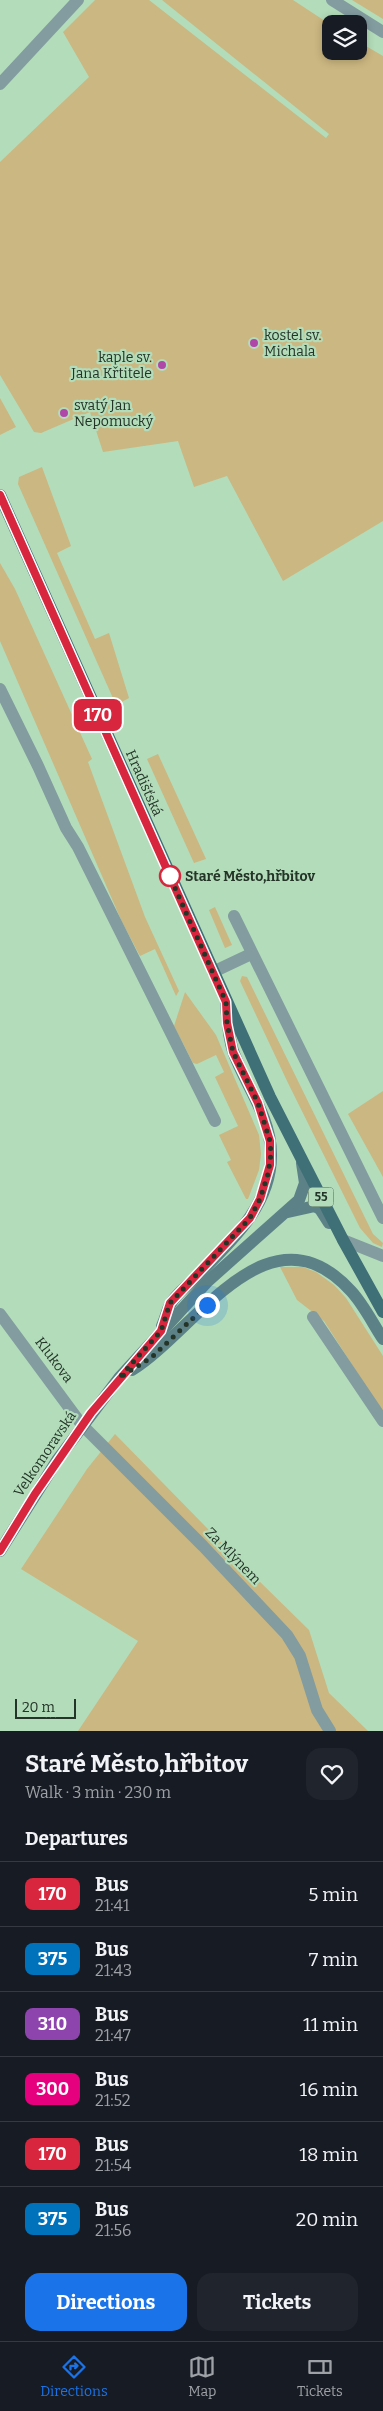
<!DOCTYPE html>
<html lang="en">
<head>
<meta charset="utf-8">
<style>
	body { margin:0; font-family:Bitter,serif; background:#20242c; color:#f1f3f6; height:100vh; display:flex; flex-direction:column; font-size:19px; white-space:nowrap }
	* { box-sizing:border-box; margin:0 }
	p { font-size:16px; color:#9ea1a6 }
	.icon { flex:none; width:28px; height:28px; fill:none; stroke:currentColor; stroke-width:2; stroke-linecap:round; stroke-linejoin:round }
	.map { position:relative; height:1731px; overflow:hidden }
	.side { display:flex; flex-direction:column; background:#171b24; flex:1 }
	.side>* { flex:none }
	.badge { padding:0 10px; border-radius:8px; font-size:18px; line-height:32px }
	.controls { position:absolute; left:322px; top:15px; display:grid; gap:10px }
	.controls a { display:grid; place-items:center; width:45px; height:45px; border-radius:10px; background:#171b24; box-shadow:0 2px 8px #0003; font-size:25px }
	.scale { position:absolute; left:15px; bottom:12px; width:61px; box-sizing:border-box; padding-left:5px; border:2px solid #243427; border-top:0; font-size:14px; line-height:18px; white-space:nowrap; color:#243427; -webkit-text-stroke:4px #b3dcba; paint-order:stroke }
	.you { position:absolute; width:25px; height:25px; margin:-12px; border:4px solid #fff; border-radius:50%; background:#1a73e8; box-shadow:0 0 0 8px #1a73e833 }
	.map>.badge { position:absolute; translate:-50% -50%; box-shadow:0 0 0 2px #fff }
	h2 { padding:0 25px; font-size:19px; line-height:45px }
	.round { display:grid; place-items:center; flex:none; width:52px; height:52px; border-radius:15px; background:#20242c }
	.overview { display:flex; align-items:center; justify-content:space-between; height:85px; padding:0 25px }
	h1 { font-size:24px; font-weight:700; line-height:38px }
	.action { display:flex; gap:10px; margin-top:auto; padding:10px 25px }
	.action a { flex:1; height:58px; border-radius:15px; background:#1a73e8; color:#fff; font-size:20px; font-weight:700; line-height:58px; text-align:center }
	.action a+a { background:#20242c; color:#f1f3f6 }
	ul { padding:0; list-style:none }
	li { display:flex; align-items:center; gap:15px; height:65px; padding:0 25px; border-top:1px solid #363941 }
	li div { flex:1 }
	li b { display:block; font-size:19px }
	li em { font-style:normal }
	li .badge { min-width:55px; font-weight:700; text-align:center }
	.tabs { display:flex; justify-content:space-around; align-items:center; height:70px; border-top:1px solid #363941; background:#171b24; font-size:14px; color:#9ea1a6 }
	.tabs a { display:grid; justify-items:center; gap:2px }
	.tabs .on { color:#1a73e8 }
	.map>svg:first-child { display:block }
	.green { fill:#cbb781 }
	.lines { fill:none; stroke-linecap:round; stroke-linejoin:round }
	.street { stroke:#839ca0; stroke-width:12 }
	.secondary { stroke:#5c8288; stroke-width:12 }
	.primary { stroke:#3f6f77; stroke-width:12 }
	.line-casing { stroke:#fff; stroke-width:11 }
	.line { stroke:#d7263d; stroke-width:8 }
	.walk { stroke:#243427; stroke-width:5; stroke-dasharray:0 9 }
	.poi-dot { fill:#af47a9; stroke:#b3dcba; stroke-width:2 }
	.stop-dot { fill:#fff; stroke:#d7263d; stroke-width:2.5 }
	.labels { text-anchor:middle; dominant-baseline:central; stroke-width:4.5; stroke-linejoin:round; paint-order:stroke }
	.shield { fill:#b3dcba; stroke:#4f6653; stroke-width:1 }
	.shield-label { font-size:12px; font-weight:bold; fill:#243427 }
	.poi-label { font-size:14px; fill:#243427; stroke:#b3dcba; text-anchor:start }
	.street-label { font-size:14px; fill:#243427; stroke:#b3dcba }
	.stop-label { font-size:14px; font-weight:bold; fill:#243427; stroke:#b3dcba; text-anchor:start }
</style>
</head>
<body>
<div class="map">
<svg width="383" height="1731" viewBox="0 0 383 1731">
	<rect width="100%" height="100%" fill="#b3dcba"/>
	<!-- green -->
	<g class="green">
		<polygon points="95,0 149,0 326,138 329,134 162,0 293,0 331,25 331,51 359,51 359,42 383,56 383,521 283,581 227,476 194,487 178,441 103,452 90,412 41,433 34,432 0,375 0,162 89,77 63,32"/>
		<polygon points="352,0 383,0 383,19"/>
		<polygon points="0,398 16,427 0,435"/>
		<polygon points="42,467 71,546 57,553 95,639 109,633 129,698 116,705 18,484 19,477"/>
		<polygon points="0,563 15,589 92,759 88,762 145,917 179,991 176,996 155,949 140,956 122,922 0,641"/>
		<polygon points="158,754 206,859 194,863 147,759"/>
		<polygon points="215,907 232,945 225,948 209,910"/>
		<polygon points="242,976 247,977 373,1234 383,1243 382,1247 373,1243 360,1228 288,1083 240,981"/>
		<polygon points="185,992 216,1035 259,1135 261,1154 259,1170 248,1199 246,1199 227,1162 231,1160 219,1135 238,1126 215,1077 224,1072 216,1055 197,1064 193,1063 174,1026"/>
		<polygon points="383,1091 383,1177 348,1114"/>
		<polygon points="280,1267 303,1267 316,1272 334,1285 346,1298 383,1356 383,1413 324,1321 297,1300"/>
		<polygon points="115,1434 247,1569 309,1630 329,1693 368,1731 78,1731 138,1641 21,1569 87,1469"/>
	</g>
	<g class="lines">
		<!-- street -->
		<g class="street">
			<polyline points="332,0 383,32"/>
			<polyline points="0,84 78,0"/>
			<polyline points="0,689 38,766 66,828 78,847 215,1121"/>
			<polyline points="234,916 383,1218"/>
			<polyline points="213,972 251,954"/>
			<polyline points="343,1240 383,1256"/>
			<polyline points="0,1314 82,1425 203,1546 287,1635 300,1656 317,1710 330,1731"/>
			<polyline points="313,1317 383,1421"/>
		</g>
		<!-- secondary -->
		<g class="secondary">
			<polyline points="288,1212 315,1206 320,1209 329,1223"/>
			<path d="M162 1326C165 1319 167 1311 170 1305 175 1295 186 1287 193 1280 227 1245 272 1207 271 1154 271 1116 245 1085 233 1051 228 1035 227 1019 226 1002"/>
			<path d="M132 1370C197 1329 269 1201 351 1291 364 1305 373 1324 383 1339"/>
			<polyline points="0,1551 58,1459 119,1378 208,1281 299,1200 305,1183 302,1163"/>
		</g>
		<!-- primary -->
		<polyline class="primary" points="0,495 270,1097 343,1240 383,1312"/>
	</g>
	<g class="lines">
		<!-- line casing -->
		<g class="line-casing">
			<polyline id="line" points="0,495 226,1002 227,1023 233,1052 258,1103 270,1141 270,1165 260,1199 250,1218 170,1303 161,1331 91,1413 35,1494 0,1551"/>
		</g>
		<!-- line -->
		<use href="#line" class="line"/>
		<!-- walk -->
		<polyline class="walk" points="170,876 167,870 226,1002 227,1023 233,1052 258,1103 270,1141 271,1154 268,1174 260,1199 250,1218 170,1303 161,1331 119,1378 152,1357 207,1305"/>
	</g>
	<!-- markers -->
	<g class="poi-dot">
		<circle cx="254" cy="343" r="5"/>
		<circle cx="162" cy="365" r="5"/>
		<circle cx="64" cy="413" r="5"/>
	</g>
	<circle class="stop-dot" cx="170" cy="876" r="10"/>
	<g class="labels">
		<!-- shield labels -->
		<rect class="shield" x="308.5" y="1187.5" width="25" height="19" rx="4"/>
		<g class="shield-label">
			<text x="321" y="1197">55</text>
		</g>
		<!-- poi labels -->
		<g class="poi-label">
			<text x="264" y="335">kostel sv.<tspan x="264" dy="16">Michala</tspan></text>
			<text x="152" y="357" text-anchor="end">kaple sv.<tspan x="152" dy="16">Jana Křtitele</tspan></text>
			<text x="74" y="405">svatý Jan<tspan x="74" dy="16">Nepomucký</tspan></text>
		</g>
		<!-- street labels -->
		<g class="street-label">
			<text transform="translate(144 783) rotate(66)">Hradišťská</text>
			<text transform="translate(54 1360) rotate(53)">Klukova</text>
			<text transform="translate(45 1454) rotate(-56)">Velkomoravská</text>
			<text transform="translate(233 1556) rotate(46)">Za Mlýnem</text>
		</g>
		<!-- stop labels -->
		<g class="stop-label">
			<text x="185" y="876">Staré Město,hřbitov</text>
		</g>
	</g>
</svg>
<div class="controls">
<a><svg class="icon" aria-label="layers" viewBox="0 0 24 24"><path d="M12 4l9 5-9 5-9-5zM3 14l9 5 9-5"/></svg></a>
</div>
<div class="scale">20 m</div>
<div class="you" style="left:207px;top:1305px"></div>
<b class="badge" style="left:98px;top:715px;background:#d7263d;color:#fff">170</b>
</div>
<section class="side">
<div class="overview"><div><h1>Staré Město,hřbitov</h1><p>Walk · 3 min · 230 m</p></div><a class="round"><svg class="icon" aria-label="heart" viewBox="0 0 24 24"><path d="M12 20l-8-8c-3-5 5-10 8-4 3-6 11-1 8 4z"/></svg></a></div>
<h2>Departures</h2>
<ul>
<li><span class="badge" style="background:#d7263d;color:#fff">170</span><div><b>Bus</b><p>21:41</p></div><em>5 min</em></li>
<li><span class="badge" style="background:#0072bc;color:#fff">375</span><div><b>Bus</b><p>21:43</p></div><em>7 min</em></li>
<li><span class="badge" style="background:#8e44ad;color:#fff">310</span><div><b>Bus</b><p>21:47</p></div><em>11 min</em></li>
<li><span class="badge" style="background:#e6007e;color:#fff">300</span><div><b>Bus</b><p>21:52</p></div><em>16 min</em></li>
<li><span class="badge" style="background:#d7263d;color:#fff">170</span><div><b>Bus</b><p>21:54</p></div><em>18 min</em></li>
<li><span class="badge" style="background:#0072bc;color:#fff">375</span><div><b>Bus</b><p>21:56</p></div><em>20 min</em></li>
</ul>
<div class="action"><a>Directions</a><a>Tickets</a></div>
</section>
<nav class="tabs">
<a class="on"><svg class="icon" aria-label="directions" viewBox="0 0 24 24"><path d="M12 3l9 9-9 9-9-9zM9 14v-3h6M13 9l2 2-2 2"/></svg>Directions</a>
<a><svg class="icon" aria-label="map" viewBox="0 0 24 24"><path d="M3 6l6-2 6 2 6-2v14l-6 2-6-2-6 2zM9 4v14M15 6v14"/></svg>Map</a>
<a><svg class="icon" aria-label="tickets" viewBox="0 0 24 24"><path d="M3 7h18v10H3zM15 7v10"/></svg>Tickets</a>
</nav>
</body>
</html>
